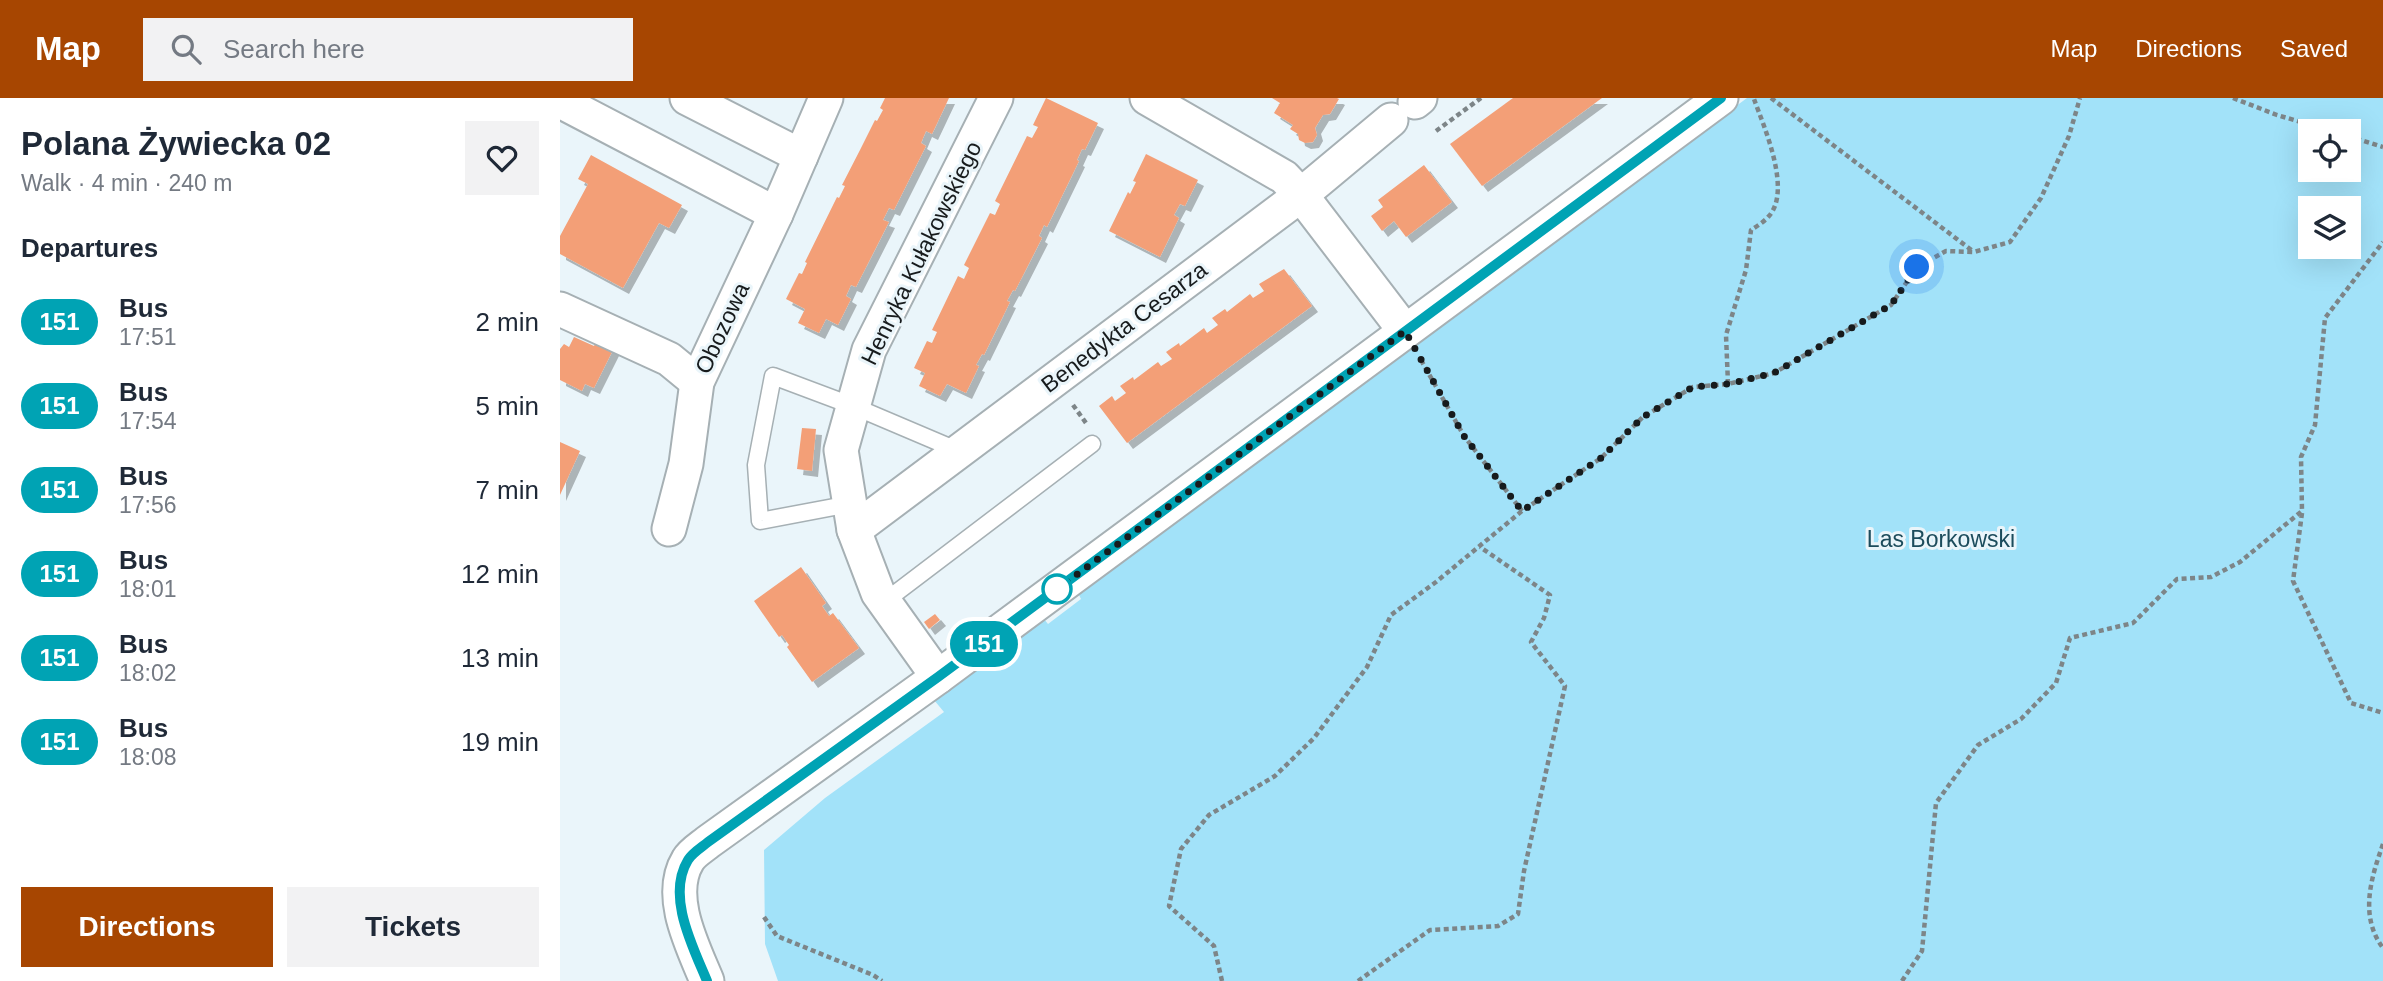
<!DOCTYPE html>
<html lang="en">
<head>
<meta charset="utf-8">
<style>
	body { margin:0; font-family:Arial,sans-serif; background:#f2f2f3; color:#1f2937; height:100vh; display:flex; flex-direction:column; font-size:26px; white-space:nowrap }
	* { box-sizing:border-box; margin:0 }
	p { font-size:23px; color:#747a83 }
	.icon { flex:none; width:38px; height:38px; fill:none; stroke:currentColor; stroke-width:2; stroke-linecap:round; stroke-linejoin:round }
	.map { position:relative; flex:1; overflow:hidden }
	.details { display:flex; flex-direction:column; background:#fff; width:560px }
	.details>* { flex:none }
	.badge { padding:0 14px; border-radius:23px; font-size:24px; line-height:46px }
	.tools { position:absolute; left:1738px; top:21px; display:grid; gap:14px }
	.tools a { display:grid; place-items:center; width:63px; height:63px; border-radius:0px; background:#fff; box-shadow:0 7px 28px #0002; font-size:35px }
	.you { position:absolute; width:35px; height:35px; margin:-18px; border:5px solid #fff; border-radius:50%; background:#1a73e8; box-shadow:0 0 0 10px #1a73e833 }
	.map>.badge { position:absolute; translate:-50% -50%; box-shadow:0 0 0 4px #fff }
	h2 { padding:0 21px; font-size:26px; line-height:63px }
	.round { display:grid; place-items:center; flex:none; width:74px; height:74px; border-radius:0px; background:#f2f2f3 }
	.head { display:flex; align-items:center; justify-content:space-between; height:119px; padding:0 21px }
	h1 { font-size:33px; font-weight:600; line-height:52px }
	.primary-button { display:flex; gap:14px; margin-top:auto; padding:14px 21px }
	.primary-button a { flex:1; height:80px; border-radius:0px; background:#a74601; color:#fff; font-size:28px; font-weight:600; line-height:80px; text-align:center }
	.primary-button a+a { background:#f2f2f3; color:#1f2937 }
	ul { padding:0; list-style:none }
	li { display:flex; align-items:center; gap:21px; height:84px; padding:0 21px }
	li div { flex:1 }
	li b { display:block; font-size:26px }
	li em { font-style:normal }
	li .badge { min-width:77px; font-weight:700; text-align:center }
	header { display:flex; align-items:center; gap:42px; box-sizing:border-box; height:98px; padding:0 35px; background:#a74601; color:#fff }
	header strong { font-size:33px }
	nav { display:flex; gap:38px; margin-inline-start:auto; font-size:24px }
	.search { width:490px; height:63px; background:#f2f2f3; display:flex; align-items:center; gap:18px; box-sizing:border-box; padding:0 24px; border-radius:0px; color:#747a83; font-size:26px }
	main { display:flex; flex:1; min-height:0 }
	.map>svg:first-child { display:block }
	.green { fill:#a2e2f9; fill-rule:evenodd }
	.building { fill:#f39f77; filter:url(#shadow) }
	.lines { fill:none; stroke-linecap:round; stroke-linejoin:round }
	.lane-casing { stroke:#a6b0b4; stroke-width:19 }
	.street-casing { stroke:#a6b0b4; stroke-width:37 }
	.path { stroke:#7d8588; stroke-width:4.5; stroke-dasharray:5 3.5; stroke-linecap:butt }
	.lane { stroke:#fff; stroke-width:16 }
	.street { stroke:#fff; stroke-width:33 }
	.line-casing { stroke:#fff; stroke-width:16 }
	.line { stroke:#00a3b4; stroke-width:10 }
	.walk { stroke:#171b1d; stroke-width:7; stroke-dasharray:0 12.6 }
	.stop-dot { fill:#fff; stroke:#00a3b4; stroke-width:3.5 }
	.labels { text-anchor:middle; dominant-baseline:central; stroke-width:6; stroke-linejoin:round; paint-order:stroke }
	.street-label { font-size:23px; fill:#171b1d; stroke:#eaf5fa }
	.park-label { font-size:23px; fill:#1c4c5c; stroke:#eaf5fa }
</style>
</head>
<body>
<header>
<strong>Map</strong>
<div class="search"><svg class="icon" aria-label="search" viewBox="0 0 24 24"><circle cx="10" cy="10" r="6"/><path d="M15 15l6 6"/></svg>Search here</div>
<nav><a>Map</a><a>Directions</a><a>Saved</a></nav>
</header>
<main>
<section class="details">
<div class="head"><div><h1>Polana Żywiecka 02</h1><p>Walk · 4 min · 240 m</p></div><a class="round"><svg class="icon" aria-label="heart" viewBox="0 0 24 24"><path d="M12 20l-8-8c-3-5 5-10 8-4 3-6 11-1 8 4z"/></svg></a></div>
<h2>Departures</h2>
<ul>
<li><span class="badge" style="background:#00a3b4;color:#fff">151</span><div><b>Bus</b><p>17:51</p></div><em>2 min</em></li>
<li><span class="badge" style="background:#00a3b4;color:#fff">151</span><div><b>Bus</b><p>17:54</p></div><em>5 min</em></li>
<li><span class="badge" style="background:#00a3b4;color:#fff">151</span><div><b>Bus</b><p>17:56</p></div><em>7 min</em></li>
<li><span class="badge" style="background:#00a3b4;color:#fff">151</span><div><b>Bus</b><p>18:01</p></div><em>12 min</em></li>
<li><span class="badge" style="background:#00a3b4;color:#fff">151</span><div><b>Bus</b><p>18:02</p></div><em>13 min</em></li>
<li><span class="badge" style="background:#00a3b4;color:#fff">151</span><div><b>Bus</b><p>18:08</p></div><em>19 min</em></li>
</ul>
<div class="primary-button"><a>Directions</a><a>Tickets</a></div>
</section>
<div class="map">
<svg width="1823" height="883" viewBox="0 0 1823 883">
	<defs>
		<filter id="shadow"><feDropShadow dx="6" dy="6" stdDeviation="0" flood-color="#0004"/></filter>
	</defs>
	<rect width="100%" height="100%" fill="#eaf5fa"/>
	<!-- green -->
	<path class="green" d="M1187 0H1823V883H218L205 846 204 752 265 700 384 614 374 602 484 521 488 526 521 501 518 495ZM1750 33H1788V72H1750ZM1750 110H1788V149H1750Z"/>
	<!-- building -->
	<g class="building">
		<polygon points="325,0 389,0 372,36 366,33 361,45 366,48 334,112 329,110 323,122 329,124 296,189 291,187 286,198 291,201 278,227 266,221 259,235 238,225 245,211 226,201 239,175 242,176 247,165 245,164 277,99 279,100 285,88 282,87 300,52 315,22 317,23 323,12 320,10"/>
		<polygon points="486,0 538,25 525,52 522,51 517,62 519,63 487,129 484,127 479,138 482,140 455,193 453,192 447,203 450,204 424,257 422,256 416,267 419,268 406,295 387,286 380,298 359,288 365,275 354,270 367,243 372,245 377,234 372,232 398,178 404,181 409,170 404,167 430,115 435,117 440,106 435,103 467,38 472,40 478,29 473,27"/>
		<polygon points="712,0 777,0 779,1 770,16 763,17 755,30 757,37 753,44 745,45 739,42 738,36 730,31 733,27 714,15 720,5"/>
		<polygon points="953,0 1042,0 922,88 890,46"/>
		<polygon points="586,56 638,82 625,108 620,106 614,117 619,120 600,159 549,133 568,94 570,96 576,84 573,83"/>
		<polygon points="31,57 122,107 109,130 99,125 63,190 0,156 0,138 28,86 18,81"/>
		<polygon points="864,67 892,104 846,139 834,123 822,133 811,118 823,109 818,102"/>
		<polygon points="724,171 752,208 567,345 539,308 552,298 555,303 566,295 560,288 573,279 574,282 598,264 601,268 612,261 606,254 619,245 620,248 644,230 647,235 658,227 652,220 665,211 667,214 690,196 693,200 704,193 699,186"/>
		<polygon points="14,239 34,248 37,242 54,250 34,290 25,286 22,293 0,282 0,251 4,246 9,249"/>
		<polygon points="242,330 256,331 252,373 237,371"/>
		<polygon points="0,344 20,353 0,397"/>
		<polygon points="241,469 266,505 262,508 269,518 273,515 299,550 252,584 227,549 229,547 222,537 219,539 194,503"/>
		<polygon points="375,516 380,522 369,531 364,524"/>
	</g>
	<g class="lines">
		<!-- lane casing -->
		<g class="lane-casing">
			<g id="lane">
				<polyline points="290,406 200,423 196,367 213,278 293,308 399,353"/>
				<polyline points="324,504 532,346"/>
			</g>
		</g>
		<!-- street casing -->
		<g class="street-casing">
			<g id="street">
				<polyline points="127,0 241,58"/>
				<polyline points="587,0 724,79 741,97 845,233"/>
				<polyline points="0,3 216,116"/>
				<polyline points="855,4 860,0"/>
				<polyline points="0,211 109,261 137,284"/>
				<polyline points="109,431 126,366 137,284 216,116 266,0"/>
				<polyline points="294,432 741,97 831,22"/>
				<polyline points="378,579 318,495 294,432 281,352 309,252 436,0"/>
				<path d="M147 883C133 849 106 798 128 762 132 755 142 749 148 744L378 579 1161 0"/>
			</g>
		</g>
		<!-- path -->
		<g class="path">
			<polyline points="1211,0 1414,154"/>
			<polyline points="1673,0 1717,17 1772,33"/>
			<polyline points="876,33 921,0"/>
			<polyline points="1788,38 1823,49"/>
			<polyline points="861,262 904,338 962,413"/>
			<path d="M1168 286 1166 237 1186 172 1191 132C1197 128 1204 124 1209 118 1232 92 1204 29 1194 1"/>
			<polyline points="513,307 526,325"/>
			<polyline points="1742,415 1733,483 1791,605 1823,615"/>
			<path d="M1823 746C1811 780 1799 818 1823 850"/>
			<polyline points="204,819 217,838 313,877 322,883"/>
			<polyline points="662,883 654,848 609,808 621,751 649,717 715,678 754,640 807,569 831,517 876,484 962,413 1041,360 1083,319 1133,289 1168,286 1214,275 1331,207 1357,169 1386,153 1414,154 1450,144 1481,100 1509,38 1520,0"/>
			<polyline points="798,883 870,832 938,828 958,816 964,773 1005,588 971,544 984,520 990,497 920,449"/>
			<polyline points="1342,883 1362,853 1376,705 1418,647 1461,621 1496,585 1510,540 1573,525 1617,481 1651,479 1680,464 1742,413 1741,359 1755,327 1765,220 1823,144"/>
		</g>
		<!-- lane -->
		<use href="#lane" class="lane"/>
		<!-- street -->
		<use href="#street" class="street"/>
	</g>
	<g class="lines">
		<!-- line casing -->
		<g class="line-casing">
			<path id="line" d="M147 883C133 849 106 798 128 762 132 755 142 749 148 744L378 579 1161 0"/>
		</g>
		<!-- line -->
		<use href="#line" class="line"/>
		<!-- walk -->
		<polyline class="walk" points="497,491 492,495 845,233 904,338 962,413 1041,360 1083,319 1133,289 1168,286 1214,275 1331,207 1357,169"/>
	</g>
	<!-- markers -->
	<circle class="stop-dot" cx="497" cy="491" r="14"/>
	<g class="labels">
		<!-- street labels -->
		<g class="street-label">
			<text transform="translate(361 155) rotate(-64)">Henryka Kułakowskiego</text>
			<text transform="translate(564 229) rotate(-37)">Benedykta Cesarza</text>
			<text transform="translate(162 230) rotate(-65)">Obozowa</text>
		</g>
		<!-- park labels -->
		<g class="park-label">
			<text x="1381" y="441">Las Borkowski</text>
		</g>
	</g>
</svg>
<div class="tools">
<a><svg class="icon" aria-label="locate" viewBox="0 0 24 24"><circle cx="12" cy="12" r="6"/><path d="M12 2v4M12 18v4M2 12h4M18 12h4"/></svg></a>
<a><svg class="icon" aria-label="layers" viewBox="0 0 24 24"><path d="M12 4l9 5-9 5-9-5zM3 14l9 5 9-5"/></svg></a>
</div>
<div class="you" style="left:1357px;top:169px"></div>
<b class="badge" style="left:424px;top:546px;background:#00a3b4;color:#fff">151</b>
</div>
</main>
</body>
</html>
